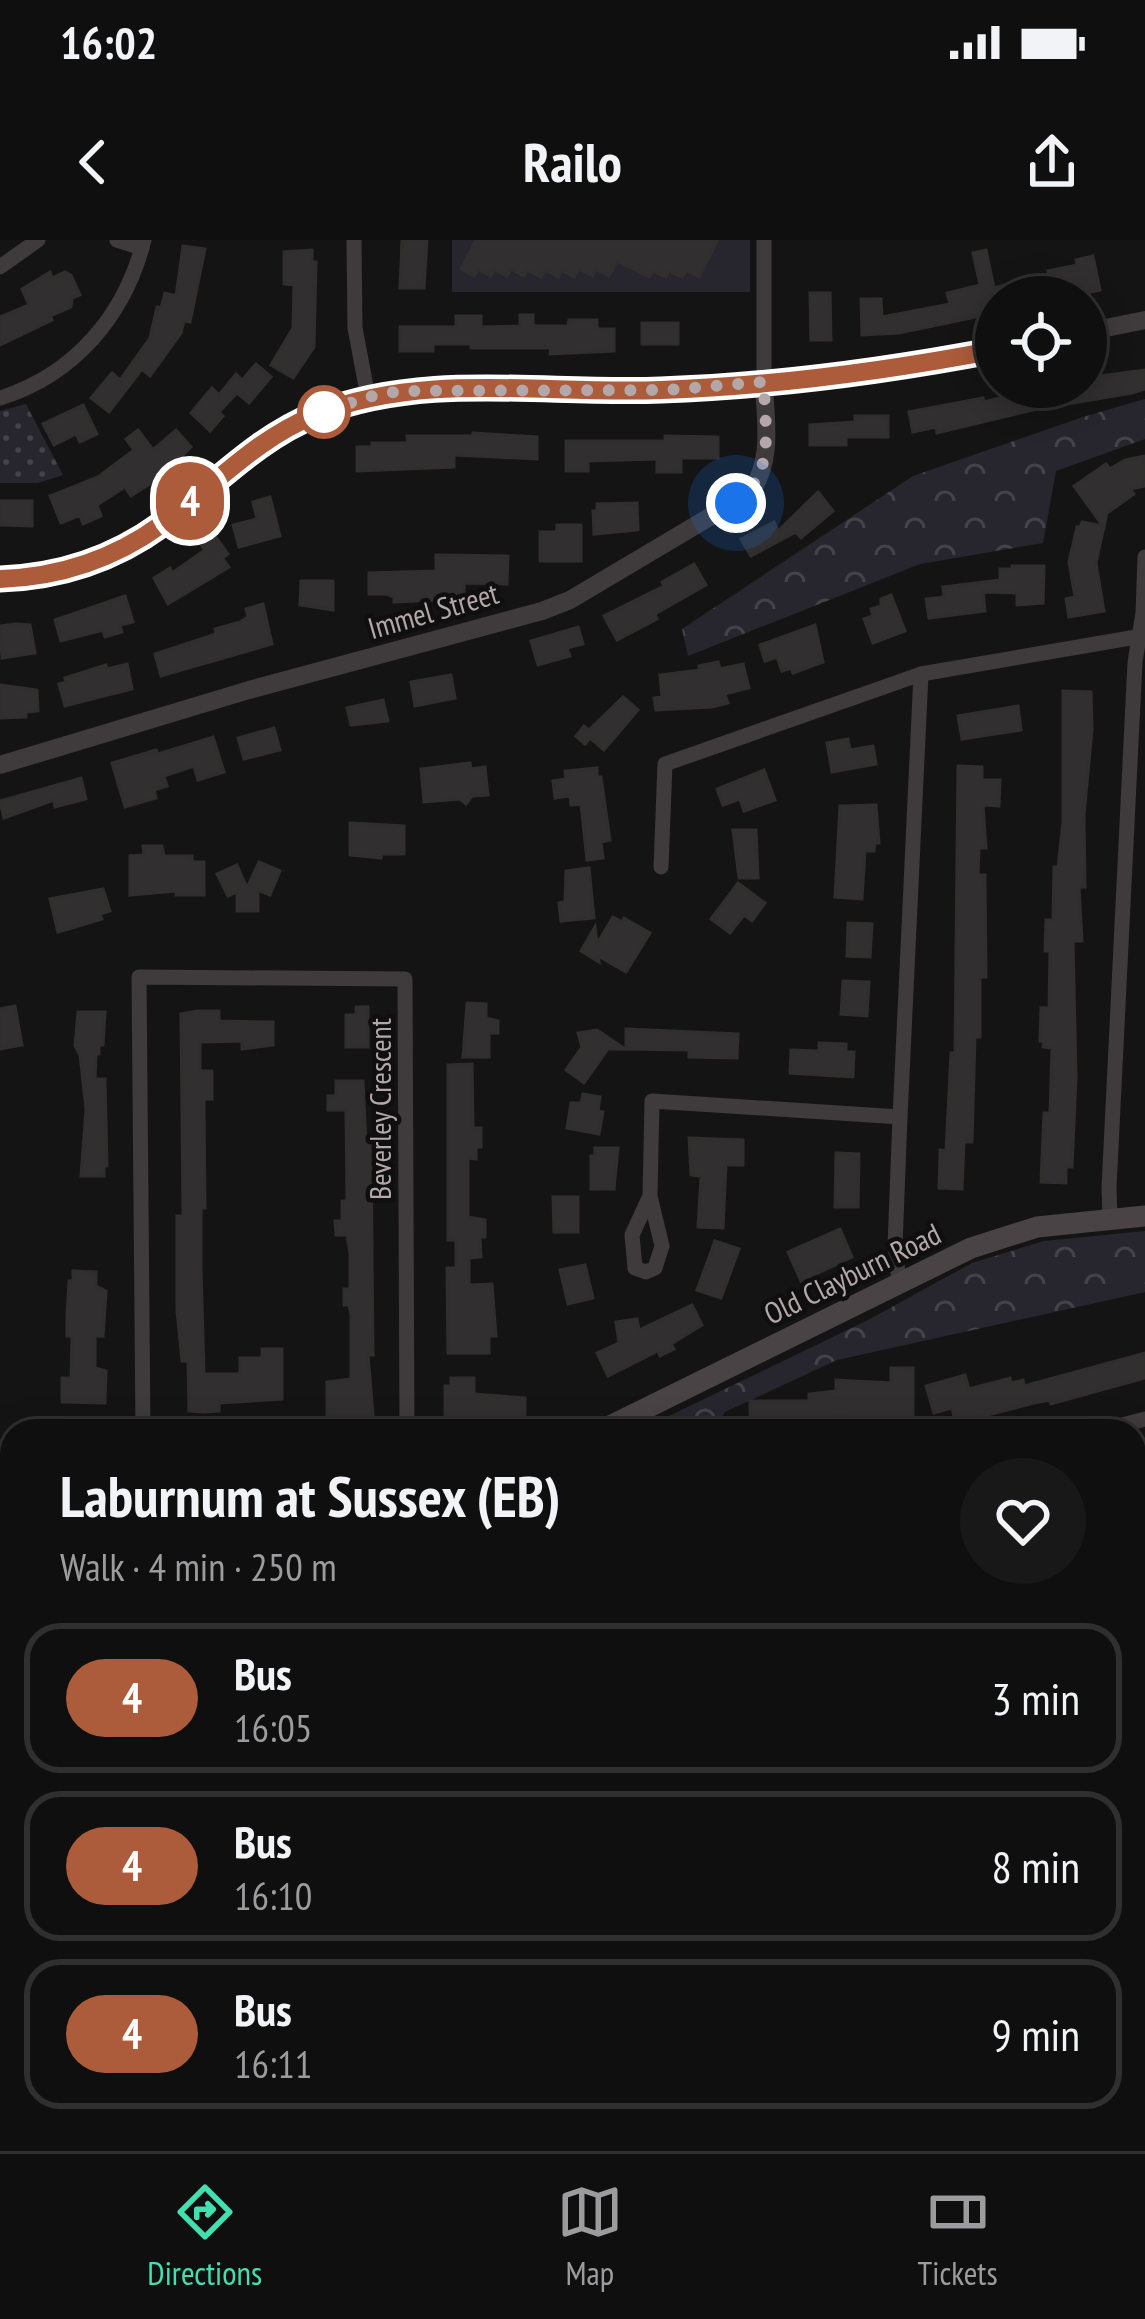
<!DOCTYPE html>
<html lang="en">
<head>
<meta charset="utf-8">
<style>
	body { margin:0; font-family:"PT Sans Narrow",sans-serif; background:#191818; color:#f1f3f6; height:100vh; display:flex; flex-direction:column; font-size:45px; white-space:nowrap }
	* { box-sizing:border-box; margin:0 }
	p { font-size:39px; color:#9c9c9e }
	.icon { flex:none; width:66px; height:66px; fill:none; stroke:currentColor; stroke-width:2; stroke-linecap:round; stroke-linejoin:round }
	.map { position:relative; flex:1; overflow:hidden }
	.drawer { position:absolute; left:0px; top:1179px; width:1146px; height:732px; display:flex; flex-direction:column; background:#100f0f; border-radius:36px 36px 0 0; box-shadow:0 6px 30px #0003,0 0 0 3px #302f2f }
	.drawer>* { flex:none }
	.badge { padding:0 24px; border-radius:39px; font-size:42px; line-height:78px }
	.buttons { position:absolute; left:975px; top:36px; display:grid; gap:24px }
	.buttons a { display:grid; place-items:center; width:132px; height:132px; border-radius:50%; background:#100f0f; box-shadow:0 6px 30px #0003,0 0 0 3px #302f2f; font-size:60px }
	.you { position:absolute; width:60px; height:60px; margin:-30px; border:9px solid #fff; border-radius:50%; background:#1a73e8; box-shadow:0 0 0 18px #1a73e833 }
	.map>.badge { position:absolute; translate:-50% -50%; box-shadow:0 0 0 6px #fff }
	.round { display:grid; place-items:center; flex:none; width:126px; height:126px; border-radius:63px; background:#191818 }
	.head { display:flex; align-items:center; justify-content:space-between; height:204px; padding:0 60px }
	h1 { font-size:57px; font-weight:600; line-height:90px }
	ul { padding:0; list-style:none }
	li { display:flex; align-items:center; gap:36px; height:150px; margin:0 24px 18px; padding:0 36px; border:6px solid #302f2f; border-radius:36px }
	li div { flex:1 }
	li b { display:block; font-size:45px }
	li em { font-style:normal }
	li .badge { min-width:132px; font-weight:700; text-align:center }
	.status { display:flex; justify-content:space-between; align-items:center; height:84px; padding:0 60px; background:#100f0f; direction:ltr }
	.status svg { height:33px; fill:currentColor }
	header { display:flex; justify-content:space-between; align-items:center; height:156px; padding:0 60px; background:#100f0f; font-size:54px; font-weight:600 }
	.tab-bar { display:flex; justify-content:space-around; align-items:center; height:168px; border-top:3px solid #302f2f; background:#100f0f; font-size:33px; color:#9c9c9e }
	.tab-bar a { display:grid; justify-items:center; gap:6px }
	.tab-bar .active { color:#42dfb1 }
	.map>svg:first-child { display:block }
	.grass { fill:#27262f }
	.forest { fill:url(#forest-crowns) }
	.park { fill:url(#park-dots) }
	.building { fill:#312f2f; stroke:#312e2e; stroke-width:3 }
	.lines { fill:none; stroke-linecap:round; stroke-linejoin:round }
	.minor { stroke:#3f3a3b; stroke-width:15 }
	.tertiary { stroke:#3f3a3b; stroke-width:18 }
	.secondary { stroke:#4a4345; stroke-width:21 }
	.line-casing { stroke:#fff; stroke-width:27 }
	.line { stroke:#ac5c3b; stroke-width:18 }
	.walk { stroke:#b4a7aa; stroke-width:12; stroke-dasharray:0 21.6 }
	.stop-dot { fill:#fff; stroke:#ac5c3b; stroke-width:6 }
	.labels { text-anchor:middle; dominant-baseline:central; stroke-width:9; stroke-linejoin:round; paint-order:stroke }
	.street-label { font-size:30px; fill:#b4a7aa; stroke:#100f0f }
</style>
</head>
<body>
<div class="status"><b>16:02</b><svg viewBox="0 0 49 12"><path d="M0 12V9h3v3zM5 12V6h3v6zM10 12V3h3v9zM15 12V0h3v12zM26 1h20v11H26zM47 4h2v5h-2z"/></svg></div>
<header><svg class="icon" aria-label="back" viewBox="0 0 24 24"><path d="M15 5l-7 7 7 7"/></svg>Railo<svg class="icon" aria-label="share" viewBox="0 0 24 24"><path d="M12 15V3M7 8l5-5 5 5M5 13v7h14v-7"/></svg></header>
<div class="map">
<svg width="1145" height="1911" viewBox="0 0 1145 1911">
	<defs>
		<pattern id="forest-crowns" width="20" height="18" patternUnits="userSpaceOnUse" patternTransform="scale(3)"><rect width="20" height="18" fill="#27262f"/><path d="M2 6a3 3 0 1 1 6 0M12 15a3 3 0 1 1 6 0" fill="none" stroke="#44434a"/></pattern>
		<pattern id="park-dots" width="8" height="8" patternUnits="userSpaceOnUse" patternTransform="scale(3)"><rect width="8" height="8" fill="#27262f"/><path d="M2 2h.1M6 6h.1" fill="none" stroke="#44434a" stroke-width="1.8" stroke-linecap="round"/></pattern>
	</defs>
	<rect width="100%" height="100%" fill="#151414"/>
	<!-- grass -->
	<rect class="grass" x="452" y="0" width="298" height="52"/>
	<!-- forest -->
	<g class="forest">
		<polygon points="1145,159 1145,199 1056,231 1043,303 920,324 688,416 682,389 913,236 1083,177"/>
		<polygon points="1145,991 1145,1052 837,1120 725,1172 712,1191 663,1191 667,1177 870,1079 972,1023 1044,1001"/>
	</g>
	<!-- park -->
	<g class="park">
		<polygon points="26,164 63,235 38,243 0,243 0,171"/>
		<polygon points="0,1237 12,1240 12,1527 0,1527"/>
		<polygon points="1145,1319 1145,1568 1134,1564 1134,1329"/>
	</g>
	<!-- building -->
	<g class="building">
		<polygon points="402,0 427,0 424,48 400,48"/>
		<polygon points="476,0 718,0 699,37 686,31 682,37 669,31 666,37 653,31 649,37 617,21 609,36 596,29 592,36 579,29 574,37 561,30 558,37 545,30 541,37 527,30 524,36 511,29 507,36 494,29 491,36 478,29 474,36 461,29"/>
		<polygon points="183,6 205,9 190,82 184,81 181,93 150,136 142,129 109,172 91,158 112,133 120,140 150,98 157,67 161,68 165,53 176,56"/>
		<polygon points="312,10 312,22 316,22 314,107 293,138 271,125 293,88 294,45 284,44 284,12"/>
		<polygon points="986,10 994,48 1049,34 1048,31 1077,25 1076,20 1093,16 1100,50 1066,57 996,57 996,67 979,71 980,76 899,93 862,95 861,59 881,59 882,77 950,64 947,53 980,45 973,13"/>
		<polygon points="50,32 52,38 65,32 71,35 80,55 72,58 71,67 50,76 52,80 0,105 0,77 29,65 22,49"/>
		<polygon points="810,53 830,53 831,100 811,100"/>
		<polygon points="520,75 533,75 533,85 537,86 568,86 569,80 597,80 597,89 614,89 614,111 550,114 551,108 471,108 471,104 433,104 433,111 400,111 400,87 456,87 456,76 481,76 481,87 520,86"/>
		<rect x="642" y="83" width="36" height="21"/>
		<polygon points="256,124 271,137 249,163 237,153 219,172 223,176 210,191 191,173 212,148 219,155 236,134 242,140"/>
		<polygon points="1145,130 1145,149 1132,153 1037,169 937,193 936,187 913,192 909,172 983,158 984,162 1045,147 1094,147 1092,137"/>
		<polygon points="83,165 97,194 80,202 76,194 54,205 43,184"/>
		<polygon points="855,176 888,176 888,197 846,197 846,205 810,205 810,185 855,182"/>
		<polygon points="138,190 153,210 176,190 191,207 162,236 131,256 125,247 97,265 101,276 83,284 80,275 61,283 50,256 98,237 134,210 126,199"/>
		<polygon points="473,193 537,197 537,219 454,215 454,227 357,231 357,207 372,207 372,203 408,203 407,196 473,196"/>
		<polygon points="665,196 718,197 718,218 681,218 681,232 657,232 657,219 588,221 588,231 566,231 566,201 665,201"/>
		<polygon points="1145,216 1145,246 1130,249 1134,254 1107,273 1096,323 1104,371 1069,377 1066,359 1075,357 1069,322 1077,287 1080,287 1082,282 1103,286 1074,246 1106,224 1110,229 1125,220"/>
		<polygon points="818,252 833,271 801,298 796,292 751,316 741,299 774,282 778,291"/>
		<polygon points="270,257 280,296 239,307 233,285 257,279 253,262"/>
		<polygon points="0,261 32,261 32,286 0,285"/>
		<polygon points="637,263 638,290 594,294 593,271 597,271 597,264"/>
		<polygon points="557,285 581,285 581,321 540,321 540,292 557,292"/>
		<polygon points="215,296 228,314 222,318 229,327 168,364 154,338 170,328 172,333 205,310 202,306"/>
		<polygon points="436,315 508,316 507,344 464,343 464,359 394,362 394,357 387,354 369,354 369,333 436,331"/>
		<polygon points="694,324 706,345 655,374 657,379 617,400 604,376 664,346 662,342"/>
		<polygon points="1012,326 1044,326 1043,363 1017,365 1017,353 983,352 985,371 929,378 926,359 944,357 943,347 1000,340 1000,329 1012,329"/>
		<polygon points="301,341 333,341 333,370 300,365"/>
		<polygon points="891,355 905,391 873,403 864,379 873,376 871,369 881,366 881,359"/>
		<polygon points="125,356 133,382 120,385 122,392 105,397 103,390 61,401 55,380"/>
		<polygon points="263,364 272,404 161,436 155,414 216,394 215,389 240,382 248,377 246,369"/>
		<polygon points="16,384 30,385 35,413 2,418 0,386"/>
		<polygon points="815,385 823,422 793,433 791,428 782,431 777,417 765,421 760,405"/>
		<polygon points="578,387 583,404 567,408 570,416 538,425 531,401"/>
		<polygon points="718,422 720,429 743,424 749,448 725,454 728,463 712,467 656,470 654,458 662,457 660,435 700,430 699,426"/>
		<polygon points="127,424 132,449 65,466 59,444 66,442 65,438 106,425 107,429"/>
		<polygon points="451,435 455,458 415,466 411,442"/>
		<polygon points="0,445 37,450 38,471 26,472 26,477 0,478"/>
		<polygon points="1063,451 1091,452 1092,490 1084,575 1085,647 1079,647 1082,701 1073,701 1076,838 1072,927 1066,927 1066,943 1041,942 1044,873 1050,873 1052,808 1043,807 1044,801 1040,801 1041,768 1049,768 1050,711 1045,711 1046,680 1053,680 1054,627 1058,627 1063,582"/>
		<polygon points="623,457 638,470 604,510 590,498 585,504 576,496 584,486 589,490"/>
		<polygon points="383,460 388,481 351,485 347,468"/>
		<polygon points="1018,466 1021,490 962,499 958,476"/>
		<polygon points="274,488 280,510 244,519 238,498"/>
		<polygon points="213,497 224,532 198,540 194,526 164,536 167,546 154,550 156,558 125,567 112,523 156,510 158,514"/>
		<polygon points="848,499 850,510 873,506 876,524 832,532 827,503"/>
		<polygon points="470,523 471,529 485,527 488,555 472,556 466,564 460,559 424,562 421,529"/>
		<polygon points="958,526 982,527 982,540 1000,540 999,566 983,565 986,608 979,608 978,635 985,635 986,737 980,737 980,797 975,797 972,902 964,902 962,949 939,948 940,910 946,911 951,813 955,813"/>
		<polygon points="597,528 597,537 601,537 610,600 601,602 603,618 587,620 581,564 571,565 570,556 555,558 553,541 566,539 565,531"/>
		<polygon points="764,530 775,560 744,571 740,559 723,565 717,549"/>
		<polygon points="81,538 86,559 55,567 54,560 4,578 0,561"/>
		<polygon points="876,565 879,603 875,603 874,611 865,611 862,659 835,657 840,566"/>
		<polygon points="350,583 404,586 404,614 381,614 381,618 350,615"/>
		<polygon points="733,590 756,590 758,638 739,638"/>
		<polygon points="143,606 162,606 164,616 192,616 192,622 204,622 204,655 176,655 176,651 130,655 130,616 144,615"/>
		<polygon points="259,622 280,631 270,655 258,650 258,671 237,671 237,652 228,656 217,634 237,625 247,648"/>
		<polygon points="589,628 594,678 561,681 559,663 565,662 566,631"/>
		<polygon points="738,643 765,663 752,681 744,675 730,693 711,679"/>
		<polygon points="103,649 110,671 100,674 102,679 58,692 50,659"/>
		<polygon points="613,677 622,682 624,678 650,693 626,732 598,716 599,722 581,711 595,687 597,704"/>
		<polygon points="848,683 872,684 870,717 847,716"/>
		<polygon points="843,741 869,742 867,776 841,774"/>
		<polygon points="467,763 486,764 486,778 498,781 498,793 489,793 489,817 463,817"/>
		<polygon points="15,766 22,805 0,809 0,769"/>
		<polygon points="356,767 368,767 368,807 346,807 346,775 356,775"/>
		<polygon points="197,771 219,771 219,781 273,782 273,805 242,809 242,801 200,802 200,831 212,831 212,859 204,859 205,968 201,968 201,1027 204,1134 240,1134 240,1118 262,1118 262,1109 282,1109 282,1159 219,1163 219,1171 204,1172 189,1171 188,1121 182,1121 177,1071 177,976 183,976 181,774"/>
		<polygon points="78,772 105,772 103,805 99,805 99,814 96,814 95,839 105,839 107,926 104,926 104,936 81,936 86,869 80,815 75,806"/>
		<polygon points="626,789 738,794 737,818 689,817 689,810 626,809"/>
		<polygon points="597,790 625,809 608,809 584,843 566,830 582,807 578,793"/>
		<polygon points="819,803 846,804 846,812 854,812 853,837 790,833 791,810 819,811"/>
		<polygon points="472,824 473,888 481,888 481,907 476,907 476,919 468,918 468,977 485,980 485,997 480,997 481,1017 469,1018 469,1045 492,1044 496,1096 489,1096 489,1113 448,1113 447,1028 456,1028 456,1000 448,1000 448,825"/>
		<polygon points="336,841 363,841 366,904 371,904 373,1115 368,1115 373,1175 327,1175 327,1142 351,1139 351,1075 349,1065 344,1065 344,1049 350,1049 350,1013 347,995 336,995 335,981 342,981 342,961 347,961 346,870 328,870 328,856 336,856"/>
		<polygon points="583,854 600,857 598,871 603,872 599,894 567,888 571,863 581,863"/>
		<polygon points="689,898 743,900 743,925 726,925 723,988 698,987 701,936 691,935"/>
		<polygon points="595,908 618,908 614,949 591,949 591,916 595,916"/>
		<polygon points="836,913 859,914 858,967 835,967"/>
		<polygon points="553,957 578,957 578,992 554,992"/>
		<polygon points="840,989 852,1017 801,1041 788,1012"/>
		<polygon points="715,1001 739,1009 721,1058 697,1050"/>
		<polygon points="585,1025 593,1058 568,1064 560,1030"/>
		<polygon points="73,1031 96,1032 96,1046 106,1051 103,1096 95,1096 95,1128 106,1131 105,1163 62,1162 62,1138 71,1138 72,1096 67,1096 67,1075 69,1041 73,1041"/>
		<polygon points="692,1065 702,1085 671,1104 674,1109 660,1116 658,1111 608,1136 597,1113 619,1103 616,1082 637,1079 639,1090"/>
		<polygon points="1145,1113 1145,1138 1051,1164 1050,1160 1034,1163 976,1178 977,1182 956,1187 952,1168 934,1173 926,1146 965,1135 969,1149 1010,1138 1011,1143 1023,1140 1024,1146"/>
		<polygon points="891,1128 913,1128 913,1180 835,1177 795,1180 795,1184 750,1184 750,1161 809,1161 809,1154 836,1151 836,1140 891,1143"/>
		<polygon points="451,1138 474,1138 474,1154 525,1158 525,1182 445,1181 445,1146 451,1146"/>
	</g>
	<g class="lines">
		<!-- minor -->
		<g class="minor">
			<polyline points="117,0 142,8"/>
			<polyline points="354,0 355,88 368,157"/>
			<polyline points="764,0 764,142"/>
			<polyline points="0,27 38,0"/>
			<path d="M0 158C74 135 125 76 144 0"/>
			<polyline points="661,627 665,524 921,434 1142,396"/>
			<polyline points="650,956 632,995 635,1028 646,1032 655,1028 662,1006 650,956 652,861 900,877"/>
			<polyline points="1110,979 1109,948 1135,422 1143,373 1145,317"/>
			<polyline points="899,1042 895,1006 900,877 921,434"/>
			<polyline points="143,1191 139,737 405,739 407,1191"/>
			<polyline points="1100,1191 1145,1179"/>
			<polyline points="0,1630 12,1630"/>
			<polyline points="1134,1833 1145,1833"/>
			<polyline points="122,1899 122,1911"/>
			<polyline points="352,1911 356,1899"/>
		</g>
		<!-- tertiary -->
		<g class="tertiary">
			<polyline points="1086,92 1145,80"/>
			<path d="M0 339C59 337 114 319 162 284 217 244 260 195 326 171 433 132 549 154 661 151 773 147 886 132 996 110"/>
			<path d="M0 525 249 450 542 371 570 360 750 253C774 220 765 180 764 142"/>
		</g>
		<!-- secondary -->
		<g class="secondary">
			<polyline points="600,1191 971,1008 1037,987 1145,976"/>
			<polyline points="0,1212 12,1212"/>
			<polyline points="766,1899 766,1911"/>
		</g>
	</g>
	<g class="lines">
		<!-- line casing -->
		<g class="line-casing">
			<path id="line" d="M0 339C59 337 114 319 162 284 214 246 255 199 317 174 426 131 547 155 661 150 774 146 886 131 996 110"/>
		</g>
		<!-- line -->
		<use href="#line" class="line"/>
		<!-- walk -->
		<path class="walk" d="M324 172 317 174 368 157 399 151 666 150 764 142C764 187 777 232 736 263"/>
	</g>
	<!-- markers -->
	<circle class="stop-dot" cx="324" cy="172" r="24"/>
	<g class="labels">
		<!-- street labels -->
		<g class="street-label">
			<text transform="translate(433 370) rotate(-16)">Immel Street</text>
			<text transform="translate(379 869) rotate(-90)">Beverley Crescent</text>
			<text transform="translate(852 1033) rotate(-26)">Old Clayburn Road</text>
		</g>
	</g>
</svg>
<div class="buttons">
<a><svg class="icon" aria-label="locate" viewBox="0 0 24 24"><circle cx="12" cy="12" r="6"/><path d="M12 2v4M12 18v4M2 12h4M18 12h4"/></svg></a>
</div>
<div class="you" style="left:736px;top:263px"></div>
<b class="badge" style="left:190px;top:261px;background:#ac5c3b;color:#fff">4</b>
<section class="drawer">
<div class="head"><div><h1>Laburnum at Sussex (EB)</h1><p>Walk · 4 min · 250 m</p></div><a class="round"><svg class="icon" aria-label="heart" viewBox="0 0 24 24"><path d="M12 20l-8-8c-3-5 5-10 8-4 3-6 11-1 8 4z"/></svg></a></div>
<ul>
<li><span class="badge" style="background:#ac5c3b;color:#fff">4</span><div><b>Bus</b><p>16:05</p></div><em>3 min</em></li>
<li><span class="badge" style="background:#ac5c3b;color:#fff">4</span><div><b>Bus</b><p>16:10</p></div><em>8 min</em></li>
<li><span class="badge" style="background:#ac5c3b;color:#fff">4</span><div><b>Bus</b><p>16:11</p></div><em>9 min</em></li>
</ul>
</section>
</div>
<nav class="tab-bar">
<a class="active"><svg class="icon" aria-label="directions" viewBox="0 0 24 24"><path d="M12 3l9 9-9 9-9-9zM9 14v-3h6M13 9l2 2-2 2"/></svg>Directions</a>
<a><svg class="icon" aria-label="map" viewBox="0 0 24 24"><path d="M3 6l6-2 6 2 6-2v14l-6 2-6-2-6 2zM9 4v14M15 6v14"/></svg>Map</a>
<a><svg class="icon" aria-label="tickets" viewBox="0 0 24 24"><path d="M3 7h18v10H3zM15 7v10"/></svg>Tickets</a>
</nav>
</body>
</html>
